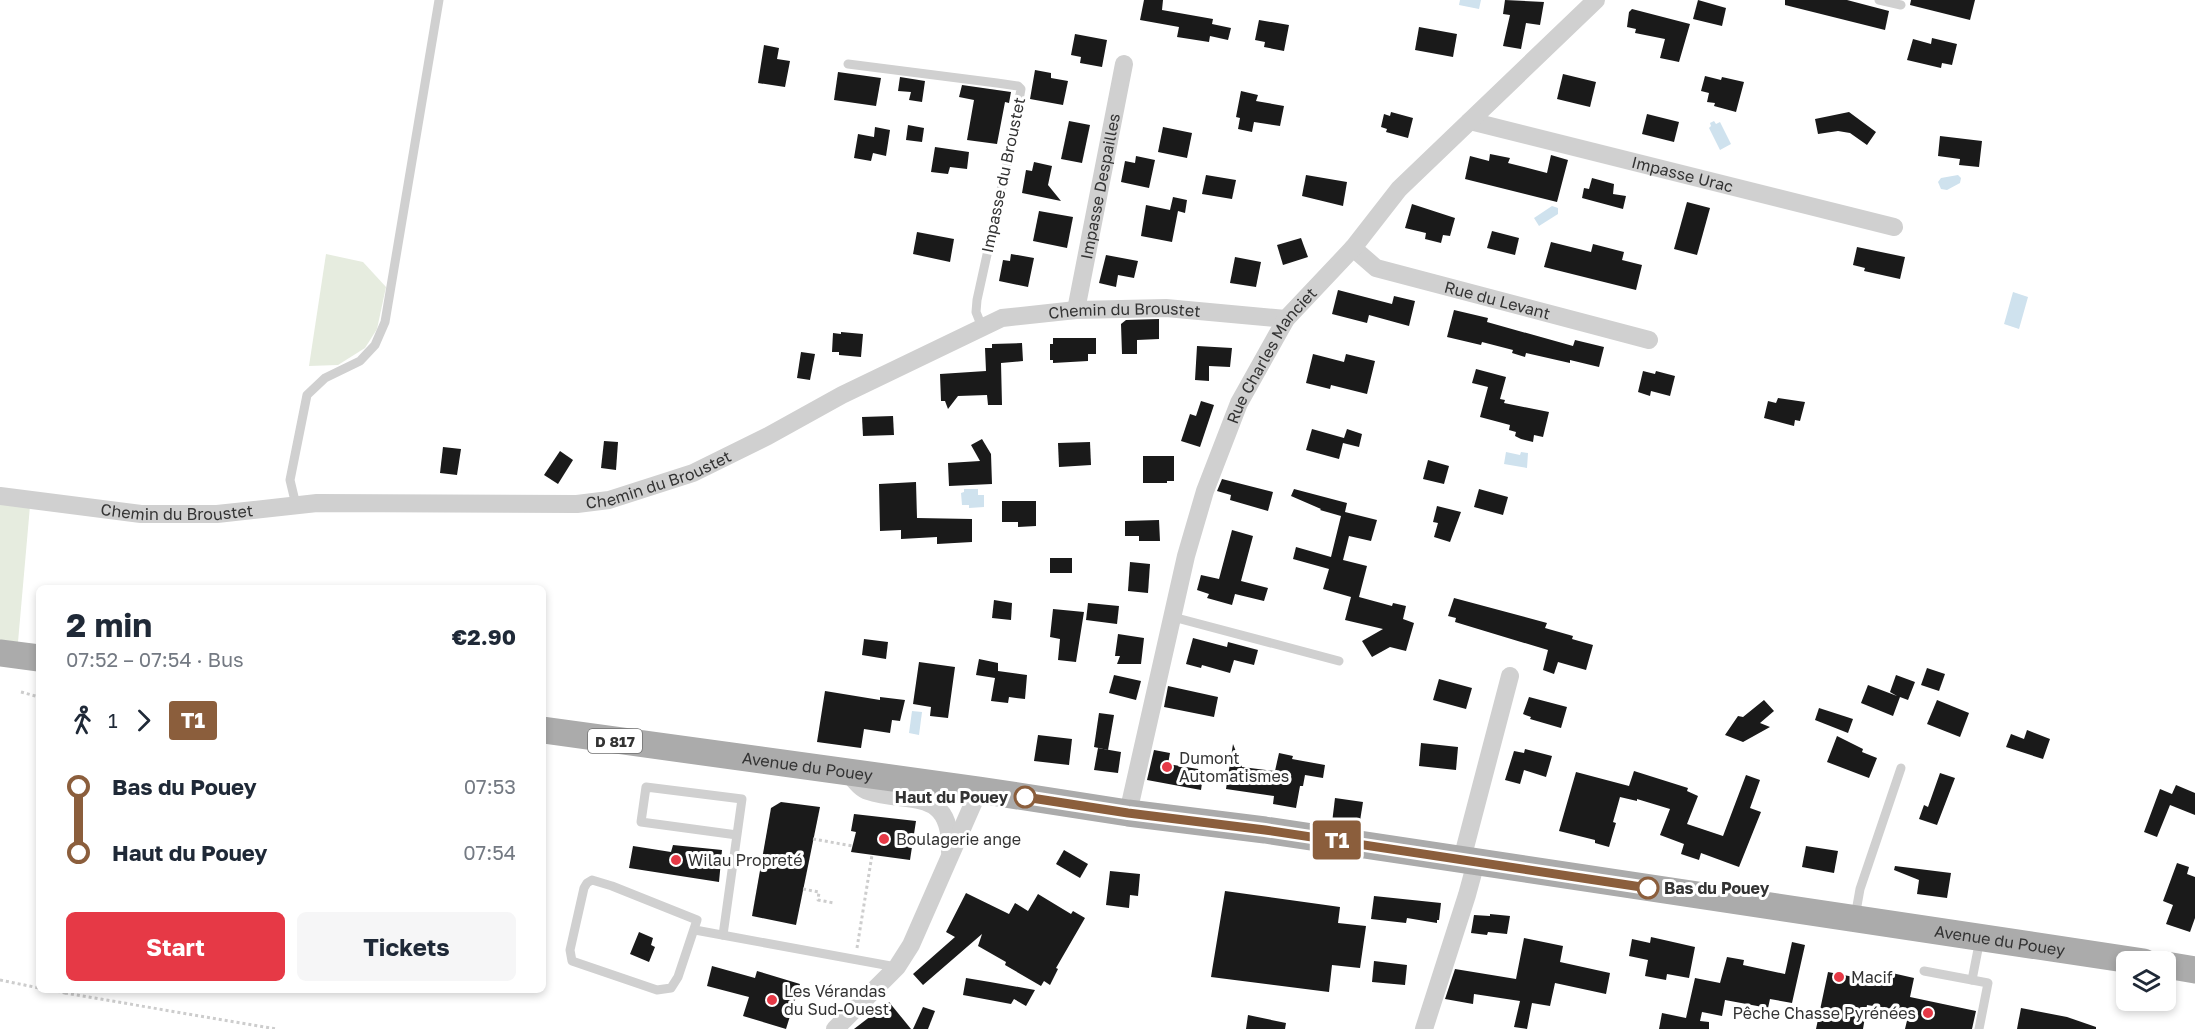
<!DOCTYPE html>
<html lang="en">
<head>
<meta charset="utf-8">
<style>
	body { margin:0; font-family:"Golos Text",sans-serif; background:#f6f6f7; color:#1f2937; height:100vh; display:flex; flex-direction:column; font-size:22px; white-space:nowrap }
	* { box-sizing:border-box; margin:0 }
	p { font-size:20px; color:#747a83 }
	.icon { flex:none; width:33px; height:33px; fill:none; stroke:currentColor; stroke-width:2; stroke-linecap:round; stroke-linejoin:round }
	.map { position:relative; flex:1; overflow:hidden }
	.side { position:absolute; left:36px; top:585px; width:510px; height:408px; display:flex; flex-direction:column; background:#fff; border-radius:9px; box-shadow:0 3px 9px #0003 }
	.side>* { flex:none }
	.badge { padding:0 12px; border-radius:4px; font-size:21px; line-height:39px }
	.fabs { position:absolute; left:2116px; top:951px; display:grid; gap:12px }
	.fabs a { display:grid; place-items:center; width:60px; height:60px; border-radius:9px; background:#fff; box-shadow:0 3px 9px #0003; font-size:30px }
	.map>.badge { position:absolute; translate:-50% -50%; box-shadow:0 0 0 3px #fff }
	.legs { display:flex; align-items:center; gap:9px; height:66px; padding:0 30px; font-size:20px }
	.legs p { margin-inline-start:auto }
	.overview { display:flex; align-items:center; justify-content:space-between; height:102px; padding:0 30px }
	h1 { font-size:33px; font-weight:700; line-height:45px }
	.action { display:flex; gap:12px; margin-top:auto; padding:12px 30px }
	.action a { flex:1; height:69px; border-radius:9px; background:#e63946; color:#fff; font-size:24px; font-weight:700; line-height:69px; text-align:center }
	.action a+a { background:#f6f6f7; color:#1f2937 }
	ul { padding:0 30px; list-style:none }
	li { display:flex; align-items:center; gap:21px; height:66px; font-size:22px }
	li i { display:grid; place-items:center; width:9px; height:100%; margin:0 8px; background:currentColor }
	li i::after { content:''; width:15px; height:15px; margin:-8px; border:4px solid; border-radius:50%; background:#fff }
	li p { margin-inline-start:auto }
	li:first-child i { background:linear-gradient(#0000 50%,currentColor 0) }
	li:last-child i { background:linear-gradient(currentColor 50%,#0000 0) }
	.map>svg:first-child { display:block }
	.green { fill:#e6ecdf }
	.water { fill:#cfe2ee }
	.building { fill:#1a1a1a }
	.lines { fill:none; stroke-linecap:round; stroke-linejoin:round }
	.path { stroke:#cdcdcd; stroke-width:3; stroke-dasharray:3 3; stroke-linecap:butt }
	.lane { stroke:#d0d0d0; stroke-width:9 }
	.street { stroke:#d0d0d0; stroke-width:18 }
	.primary { stroke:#ababab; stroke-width:27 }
	.line-1-casing { stroke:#fff; stroke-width:14 }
	.line-1 { stroke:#8b5e3c; stroke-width:9 }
	.poi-dot { fill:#e63946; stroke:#fff; stroke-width:2 }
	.stop-1-dot { fill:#fff; stroke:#8b5e3c; stroke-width:3 }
	.labels { text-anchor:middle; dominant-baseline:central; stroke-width:6; stroke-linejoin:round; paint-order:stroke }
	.shield { fill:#fff; stroke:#707070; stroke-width:1.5 }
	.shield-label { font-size:15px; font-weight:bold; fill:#333 }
	.street-label { font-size:16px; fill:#333; stroke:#fff }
	.poi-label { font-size:16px; fill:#333; stroke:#fff; text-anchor:start }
	.stop-label { font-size:16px; font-weight:bold; fill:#333; stroke:#fff; text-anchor:end }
</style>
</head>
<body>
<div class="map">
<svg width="2195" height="1029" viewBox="0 0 2195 1029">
	<rect width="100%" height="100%" fill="#fff"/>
	<!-- green -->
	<g class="green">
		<polygon points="326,254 363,262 386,287 377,329 365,348 338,365 309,366"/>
		<polygon points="0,502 30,506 18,642 0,640"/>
	</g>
	<!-- water -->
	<g class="water">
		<polygon points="1460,0 1481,0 1479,9 1459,5"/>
		<polygon points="1714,121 1716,124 1720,122 1731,144 1720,150 1709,128 1711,126 1710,123"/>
		<polygon points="1958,175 1961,178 1960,183 1947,190 1941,189 1938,182 1941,178"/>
		<polygon points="1552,206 1558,208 1558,214 1539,226 1534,218"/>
		<polygon points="2013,292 2028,297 2019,329 2004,324"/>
		<polygon points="1506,452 1520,455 1521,452 1528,453 1527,468 1504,464"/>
		<polygon points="964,489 978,489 978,495 984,495 984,507 969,508 969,505 962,505 961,493 964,492"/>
		<polygon points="912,711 922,712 919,735 909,733"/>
	</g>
	<!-- building -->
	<g class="building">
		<polygon points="1144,0 1163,0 1162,10 1213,19 1212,24 1231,28 1228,40 1210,36 1209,42 1177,37 1179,27 1140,20"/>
		<polygon points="1505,0 1544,2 1540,25 1526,23 1521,49 1503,46 1510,15 1503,14"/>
		<polygon points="1698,0 1726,8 1722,26 1693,19"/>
		<polygon points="1785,0 1847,0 1889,11 1885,30 1785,5"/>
		<polygon points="1911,0 1975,0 1970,20 1910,5"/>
		<polygon points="1632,9 1690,24 1679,62 1660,58 1665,39 1635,33 1636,29 1627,27 1629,12"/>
		<polygon points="1259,20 1289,25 1284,51 1264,47 1265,42 1255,40"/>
		<polygon points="1419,27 1457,34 1453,57 1415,50"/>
		<polygon points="1075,34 1107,40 1102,67 1080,63 1081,57 1071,55"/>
		<polygon points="1932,38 1957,44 1952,65 1942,63 1941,68 1907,60 1913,39 1931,44"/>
		<polygon points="764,45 779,48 777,59 790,61 785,87 758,83"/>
		<polygon points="1035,70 1051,73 1051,78 1068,81 1063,105 1030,99"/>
		<polygon points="838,72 881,78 876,106 834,100"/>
		<polygon points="1563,74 1596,82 1590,107 1557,99"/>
		<polygon points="1705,76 1721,80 1722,77 1744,82 1736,112 1714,106 1715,103 1707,102 1709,93 1701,91"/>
		<polygon points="900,77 925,81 922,102 909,100 911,92 898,91"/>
		<polygon points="962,85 1011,92 1009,103 1005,102 997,144 967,140 974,100 959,97"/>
		<polygon points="1241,91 1258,95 1256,101 1284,106 1280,126 1254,122 1252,132 1238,129 1240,118 1236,117"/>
		<polygon points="1391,112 1413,118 1408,138 1386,132 1387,129 1381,127 1384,114 1390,116"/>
		<polygon points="1849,112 1876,132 1867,145 1850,133 1838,131 1818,134 1815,119"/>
		<polygon points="1647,114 1679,122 1674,142 1642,134"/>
		<polygon points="1069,121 1090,125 1082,163 1061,159"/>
		<polygon points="908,125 924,128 922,142 906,140"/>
		<polygon points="875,127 890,130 886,156 873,153 871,161 854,158 858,134 874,137"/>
		<polygon points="1163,127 1192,133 1187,158 1158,152"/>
		<polygon points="1940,136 1982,141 1979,167 1959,165 1960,159 1938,156"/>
		<polygon points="935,147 969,152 967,169 950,167 948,174 931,172"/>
		<polygon points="1490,154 1510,158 1508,163 1547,173 1551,155 1568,160 1557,202 1465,179 1470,156 1489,161"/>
		<polygon points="1136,156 1155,160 1149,188 1121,182 1125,161 1135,163"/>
		<polygon points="1034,162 1052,166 1048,185 1061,201 1022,193 1026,170 1032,171"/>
		<polygon points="1206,175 1236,180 1232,199 1202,194"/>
		<polygon points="1306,175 1347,182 1343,206 1302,196"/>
		<polygon points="1592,178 1614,184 1613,194 1626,196 1623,209 1582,198 1584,188 1589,189"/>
		<polygon points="1173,197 1187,200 1185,213 1178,211 1172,242 1141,236 1146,205 1170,210"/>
		<polygon points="1687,202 1710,208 1697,255 1674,249"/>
		<polygon points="1412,204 1455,218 1450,236 1443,235 1441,243 1425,239 1426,233 1405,228"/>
		<polygon points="1039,211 1073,217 1067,248 1033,241"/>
		<polygon points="1492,231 1519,238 1515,255 1487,248"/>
		<polygon points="917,232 954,239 950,262 913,254"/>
		<polygon points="1301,238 1308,257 1283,265 1277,245"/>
		<polygon points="1551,242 1591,252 1593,244 1624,252 1622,260 1642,265 1636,290 1544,267"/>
		<polygon points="1857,247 1905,257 1900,279 1864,271 1865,268 1853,265"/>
		<polygon points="1011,254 1034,258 1028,287 999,281 1003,260 1010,261"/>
		<polygon points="1106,255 1138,261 1134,278 1118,275 1116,287 1099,283"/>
		<polygon points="1235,257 1261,262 1256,287 1230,283"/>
		<polygon points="1338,290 1392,304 1394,296 1415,301 1409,326 1369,315 1367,323 1332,314"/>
		<polygon points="1454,310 1488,318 1487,322 1573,346 1575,340 1604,347 1599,367 1570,360 1570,363 1526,353 1525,357 1512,353 1513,350 1482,342 1481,345 1447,337"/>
		<polygon points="1159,319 1159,339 1137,340 1137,354 1122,354 1121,324 1126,320"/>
		<polygon points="841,332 863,334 861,357 839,355 839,352 832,352 833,333 841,334"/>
		<polygon points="1053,338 1096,338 1096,354 1088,354 1088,361 1053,363 1053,360 1050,360 1050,344 1053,344"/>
		<polygon points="1022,343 1023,361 1001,363 1002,405 988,405 987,395 958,396 948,409 945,401 941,401 940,374 986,371 985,348 992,348 992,344"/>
		<polygon points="1197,346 1232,348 1230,367 1209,366 1209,381 1195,380"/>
		<polygon points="801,352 815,354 810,380 797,378"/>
		<polygon points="1313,354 1344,362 1346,354 1375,361 1367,394 1331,385 1330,389 1306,383"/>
		<polygon points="1476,369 1506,377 1500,399 1505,400 1504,403 1549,412 1543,437 1534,435 1533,442 1521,439 1515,436 1516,432 1509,430 1510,425 1480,417 1488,387 1472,383"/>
		<polygon points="1643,371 1655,374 1656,371 1675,376 1670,396 1651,391 1650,396 1638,392"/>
		<polygon points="1778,398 1805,402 1800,421 1795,420 1794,426 1764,418 1768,401 1776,403"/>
		<polygon points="1201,401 1214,405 1200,447 1181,441 1190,414 1196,416"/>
		<polygon points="893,416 894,435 863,436 862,417"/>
		<polygon points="1312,429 1344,438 1347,429 1362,434 1359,447 1343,443 1339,459 1306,450"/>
		<polygon points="982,439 991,454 992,484 949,486 948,463 980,461 971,445"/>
		<polygon points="604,441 618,442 616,470 601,468"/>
		<polygon points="1090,442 1091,465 1059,467 1058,443"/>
		<polygon points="443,447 461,449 457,475 440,473"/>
		<polygon points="560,451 573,460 558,484 544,475"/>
		<polygon points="1143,456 1174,456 1174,481 1167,481 1167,483 1143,483"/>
		<polygon points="1428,460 1449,466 1444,484 1423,479"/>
		<polygon points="1222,479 1273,492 1268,511 1230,500 1231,495 1217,491"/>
		<polygon points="916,482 917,518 972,519 972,542 937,544 937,537 901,539 901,530 880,531 879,484"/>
		<polygon points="1294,489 1347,503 1345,512 1377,520 1371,541 1349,536 1343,560 1367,566 1359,597 1392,606 1393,603 1406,606 1403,619 1414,623 1406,651 1390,647 1372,657 1362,641 1383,629 1345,620 1351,597 1323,589 1329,569 1293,559 1296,547 1331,557 1341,516 1320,510 1321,509 1291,496"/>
		<polygon points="1479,489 1508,497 1503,515 1474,507"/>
		<polygon points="1002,501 1036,501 1036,526 1018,527 1018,522 1002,522"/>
		<polygon points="1437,506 1461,512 1450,542 1434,537 1438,523 1433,522"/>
		<polygon points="1159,520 1160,541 1139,541 1139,536 1125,536 1125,521"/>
		<polygon points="1232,530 1253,536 1241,581 1268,588 1264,601 1235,594 1232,605 1207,598 1209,594 1197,590 1201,575 1219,579"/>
		<rect x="1050" y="558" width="22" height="15"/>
		<polygon points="1130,562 1150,564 1148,593 1128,591"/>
		<polygon points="1454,598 1547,623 1545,628 1573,636 1572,639 1593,645 1586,670 1558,662 1554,674 1543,670 1548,650 1455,622 1456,618 1448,616"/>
		<polygon points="994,600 1012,603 1011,620 992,618"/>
		<polygon points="1088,603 1119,606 1117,624 1086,620"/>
		<polygon points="1053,609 1084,612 1076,662 1058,660 1060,639 1050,637"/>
		<polygon points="1118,634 1144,638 1141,664 1117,664 1120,656 1115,656"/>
		<polygon points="1193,638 1227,647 1228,642 1258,650 1254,665 1234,660 1230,673 1202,665 1201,668 1186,664"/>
		<polygon points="864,639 888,642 886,659 862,655"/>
		<polygon points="979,659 998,663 998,671 1027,675 1025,699 1009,697 1008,703 991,701 995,678 976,675"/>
		<polygon points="919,662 955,667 948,718 930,716 931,707 913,704"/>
		<polygon points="1927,668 1945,674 1939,691 1921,685"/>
		<polygon points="1114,675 1141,681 1136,700 1109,693"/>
		<polygon points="1896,675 1915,682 1908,700 1900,697 1893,716 1861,703 1868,685 1897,696 1890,692"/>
		<polygon points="1439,679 1472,688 1466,709 1433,700"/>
		<polygon points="1168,686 1218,697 1214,717 1164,707"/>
		<polygon points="825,691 880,700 880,697 905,700 900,721 892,720 890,733 864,729 861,748 817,742"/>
		<polygon points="1529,697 1567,707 1561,728 1530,719 1531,717 1523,714"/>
		<polygon points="1764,700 1774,711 1760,723 1770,727 1743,742 1725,735 1738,716 1743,717"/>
		<polygon points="1937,700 1969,713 1960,737 1927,724"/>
		<polygon points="1819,708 1853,719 1848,733 1815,720"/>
		<polygon points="1099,713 1114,715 1108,750 1094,747"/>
		<polygon points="2027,730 2050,739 2043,759 2006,747 2011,734 2024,739"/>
		<polygon points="1038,735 1072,739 1069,765 1034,761"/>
		<polygon points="1837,736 1863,749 1862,752 1877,758 1869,778 1827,762"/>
		<polygon points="1421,743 1458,747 1456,770 1419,766"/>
		<polygon points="1233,744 1242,767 1275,771 1279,753 1293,756 1292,759 1325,765 1323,778 1305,775 1303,786 1300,786 1296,808 1273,804 1274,796 1226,789"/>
		<polygon points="1098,748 1121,752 1118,773 1094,770"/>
		<polygon points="1525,749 1552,756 1546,777 1524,770 1520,784 1505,780 1514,751 1524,753"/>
		<polygon points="1154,750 1170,753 1168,764 1204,770 1201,790 1147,780"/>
		<polygon points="1634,771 1688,788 1687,791 1698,796 1687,824 1723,836 1746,775 1760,780 1750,808 1761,812 1739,867 1701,853 1699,860 1681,854 1684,844 1660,835 1670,809 1637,799 1637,801 1620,797 1613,822 1616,823 1609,847 1595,843 1595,840 1559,831 1576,772 1629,786"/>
		<polygon points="1940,773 1955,778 1937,825 1919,819 1924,805 1928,807"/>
		<polygon points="2176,785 2195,793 2195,815 2170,805 2157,837 2144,832 2160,789 2172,794"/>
		<polygon points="1335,798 1363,802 1359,827 1332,823"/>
		<polygon points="781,802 820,807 796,925 752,916 771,808"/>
		<polygon points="854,814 916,821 910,860 851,852 856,832 851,831"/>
		<polygon points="673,845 722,850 719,882 629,868 633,846 671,852"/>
		<polygon points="1806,846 1838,851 1834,873 1802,867"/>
		<polygon points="1064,850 1088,864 1080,878 1056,864"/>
		<polygon points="2177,863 2189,867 2187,874 2195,877 2195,918 2190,932 2166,924 2173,905 2163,901"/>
		<polygon points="1895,866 1951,873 1947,898 1917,894 1919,880 1894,870"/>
		<polygon points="1110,871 1140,874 1138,896 1130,895 1129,908 1106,905"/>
		<polygon points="1225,891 1340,907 1338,923 1366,926 1360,968 1332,965 1329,992 1211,977"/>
		<polygon points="966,893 1009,914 1015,903 1028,911 1038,894 1071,914 1073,911 1085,918 1056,968 1058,969 1050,985 1044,981 1041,986 1005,965 1006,962 978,946 982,934 923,985 913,974 955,937 946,932"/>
		<polygon points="1374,896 1441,903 1439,920 1437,920 1437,923 1407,918 1406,923 1371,919"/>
		<polygon points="1490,914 1510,916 1507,934 1488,932 1487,935 1471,933 1474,915 1490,916"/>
		<polygon points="639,932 653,938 651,945 655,947 649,962 630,954"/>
		<polygon points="1651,937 1695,947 1689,978 1667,974 1666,980 1645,976 1648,960 1629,956 1632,939 1650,943"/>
		<polygon points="1524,938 1563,946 1560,962 1610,973 1606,994 1555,983 1550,1006 1532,1003 1527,1029 1514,1027 1520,1001 1474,994 1473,1004 1445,999 1455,969 1516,979"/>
		<polygon points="1792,942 1805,945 1792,1003 1770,999 1768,1008 1725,1000 1722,1016 1702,1012 1700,1021 1709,1022 1709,1029 1659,1029 1662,1013 1686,1018 1695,978 1720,983 1727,957 1744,960 1743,965 1785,974"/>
		<polygon points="1374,961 1407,965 1405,985 1372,982"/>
		<polygon points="712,966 755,978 757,971 800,984 786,1029 743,1016 749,997 707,986"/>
		<polygon points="1828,972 1890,984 1892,973 1914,978 1910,997 1976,1011 1972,1029 1905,1029 1909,1012 1867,1005 1863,1029 1816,1029"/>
		<polygon points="966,978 990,982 1035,990 1026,1006 1014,999 1011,1004 963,995"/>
		<polygon points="889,1002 911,1029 854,1029"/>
		<polygon points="923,1007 935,1011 928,1029 913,1029"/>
		<polygon points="2021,1008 2067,1017 2096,1027 2096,1029 2017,1029"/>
		<polygon points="1248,1015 1286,1023 1285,1029 1246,1029"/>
	</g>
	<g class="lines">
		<!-- path -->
		<g class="path">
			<polyline points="21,692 39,697"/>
			<polyline points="813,839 853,846"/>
			<polyline points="803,889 819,892 818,900 834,903"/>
			<polyline points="857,948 872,855"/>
			<polyline points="0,980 39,988"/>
			<polyline points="51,990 65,993 65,990"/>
			<polyline points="65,993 276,1029"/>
		</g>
		<!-- lane -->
		<g class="lane">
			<polyline points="1879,0 1901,5"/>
			<polyline points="848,64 997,83 1018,86 1021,89 1010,150 977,300 976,312 982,327"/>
			<polyline points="296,505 290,480 307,395 325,378 360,361 375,345 385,322 439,0"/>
			<polyline points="1173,617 1339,661"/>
			<polygon points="592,880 612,886 697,920 678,977 671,988 657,990 572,961 570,950 584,888 587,883"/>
			<polyline points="1855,917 1860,889 1901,768"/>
			<polyline points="695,930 896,967"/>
			<polyline points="723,935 742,799 646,787 641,822 737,835"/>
			<polyline points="1924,971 1972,980 1980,939"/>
			<polyline points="1972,980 1988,983 1979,1029"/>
		</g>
		<!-- street -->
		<g class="street">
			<path id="s1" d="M1470 121 1894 227"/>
			<path id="s2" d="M1353 248 1376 268 1649 340"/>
			<path id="s3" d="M1076 310 1124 64"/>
			<path id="s4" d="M0 496 141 514H217L317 503 577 504 609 500 693 473 768 436 842 395 1002 318 1076 310 1166 308 1286 319"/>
			<path d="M847 772C853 778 860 789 868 791 910 805 952 786 950 852"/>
			<path id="s5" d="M1128 813 1186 556 1205 491 1239 403 1286 319 1353 248 1399 189 1596 0"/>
			<polyline points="1462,859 1510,676"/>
			<polyline points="835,1029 897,967 911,945 979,790"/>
			<polyline points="1424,1029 1467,895 1476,862"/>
		</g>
		<!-- primary -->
		<g class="primary">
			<polyline points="0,653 39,658"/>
			<path id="s6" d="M543 730 979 790 1128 813 1265 830 2144 962"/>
			<polyline points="2166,965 2195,970"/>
		</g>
	</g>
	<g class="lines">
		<!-- line-1 casing -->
		<g class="line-1-casing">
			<polyline id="line-1" points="1025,797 1128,813 1265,830 1648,888"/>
		</g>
		<!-- line-1 -->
		<use href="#line-1" class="line-1"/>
	</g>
	<!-- markers -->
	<g class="poi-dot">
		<circle cx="1167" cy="767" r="6"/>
		<circle cx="884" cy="839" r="6"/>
		<circle cx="676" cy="860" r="6"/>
		<circle cx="1839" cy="977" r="6"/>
		<circle cx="772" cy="1000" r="6"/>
		<circle cx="1928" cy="1013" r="6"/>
	</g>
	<g class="stop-1-dot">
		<circle cx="1025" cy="797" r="10"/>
		<circle cx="1648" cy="888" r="10"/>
	</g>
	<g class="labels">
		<!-- shield labels -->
		<rect class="shield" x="588" y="729" width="54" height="24" rx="4.5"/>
		<g class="shield-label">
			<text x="615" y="741">D 817</text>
		</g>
		<!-- street labels -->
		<g class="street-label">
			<text stroke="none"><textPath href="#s1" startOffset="219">Impasse Urac</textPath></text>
			<text transform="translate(1003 175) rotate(-78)">Impasse du Broustet</text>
			<text stroke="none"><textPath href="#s3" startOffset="126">Impasse Despailles</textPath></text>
			<text stroke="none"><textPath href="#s2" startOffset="156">Rue du Levant</textPath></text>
			<text stroke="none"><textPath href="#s4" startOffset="1168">Chemin du Broustet</textPath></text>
			<text stroke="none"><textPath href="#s5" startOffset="483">Rue Charles Manciet</textPath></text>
			<text stroke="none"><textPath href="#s4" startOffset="664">Chemin du Broustet</textPath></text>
			<text stroke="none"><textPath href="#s4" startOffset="178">Chemin du Broustet</textPath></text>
			<text stroke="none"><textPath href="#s6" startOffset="267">Avenue du Pouey</textPath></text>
			<text stroke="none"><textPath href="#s6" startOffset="1472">Avenue du Pouey</textPath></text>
		</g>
		<!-- poi labels -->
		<g class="poi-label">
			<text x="1179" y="758">Dumont<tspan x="1179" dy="18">Automatismes</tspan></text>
			<text x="896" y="839">Boulagerie ange</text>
			<text x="688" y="860">Wilau Propreté</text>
			<text x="1851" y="977">Macif</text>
			<text x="784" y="991">Les Vérandas<tspan x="784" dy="18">du Sud-Ouest</tspan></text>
			<text x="1916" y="1013" text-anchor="end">Pêche Chasse Pyrénées</text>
		</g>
		<!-- stop labels -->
		<g class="stop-label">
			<text x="1008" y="797">Haut du Pouey</text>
			<text x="1664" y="888" text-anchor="start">Bas du Pouey</text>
		</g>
	</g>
</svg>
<div class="fabs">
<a><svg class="icon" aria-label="layers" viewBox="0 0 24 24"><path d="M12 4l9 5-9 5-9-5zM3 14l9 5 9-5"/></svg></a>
</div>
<b class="badge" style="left:1337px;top:840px;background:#8b5e3c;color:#fff">T1</b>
<section class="side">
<div class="overview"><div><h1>2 min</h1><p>07:52 – 07:54 · Bus</p></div><b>€2.90</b></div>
<div class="legs"><svg class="icon" aria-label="walk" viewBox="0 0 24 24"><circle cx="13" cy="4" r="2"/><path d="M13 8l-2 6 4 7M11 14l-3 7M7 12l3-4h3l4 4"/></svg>1<svg class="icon" aria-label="forward" viewBox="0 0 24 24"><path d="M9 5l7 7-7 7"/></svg><b class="badge" style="background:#8b5e3c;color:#fff">T1</b></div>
<ul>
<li><i style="color:#8b5e3c"></i><b>Bas du Pouey</b><p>07:53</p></li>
<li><i style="color:#8b5e3c"></i><b>Haut du Pouey</b><p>07:54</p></li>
</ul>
<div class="action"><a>Start</a><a>Tickets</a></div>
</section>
</div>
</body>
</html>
